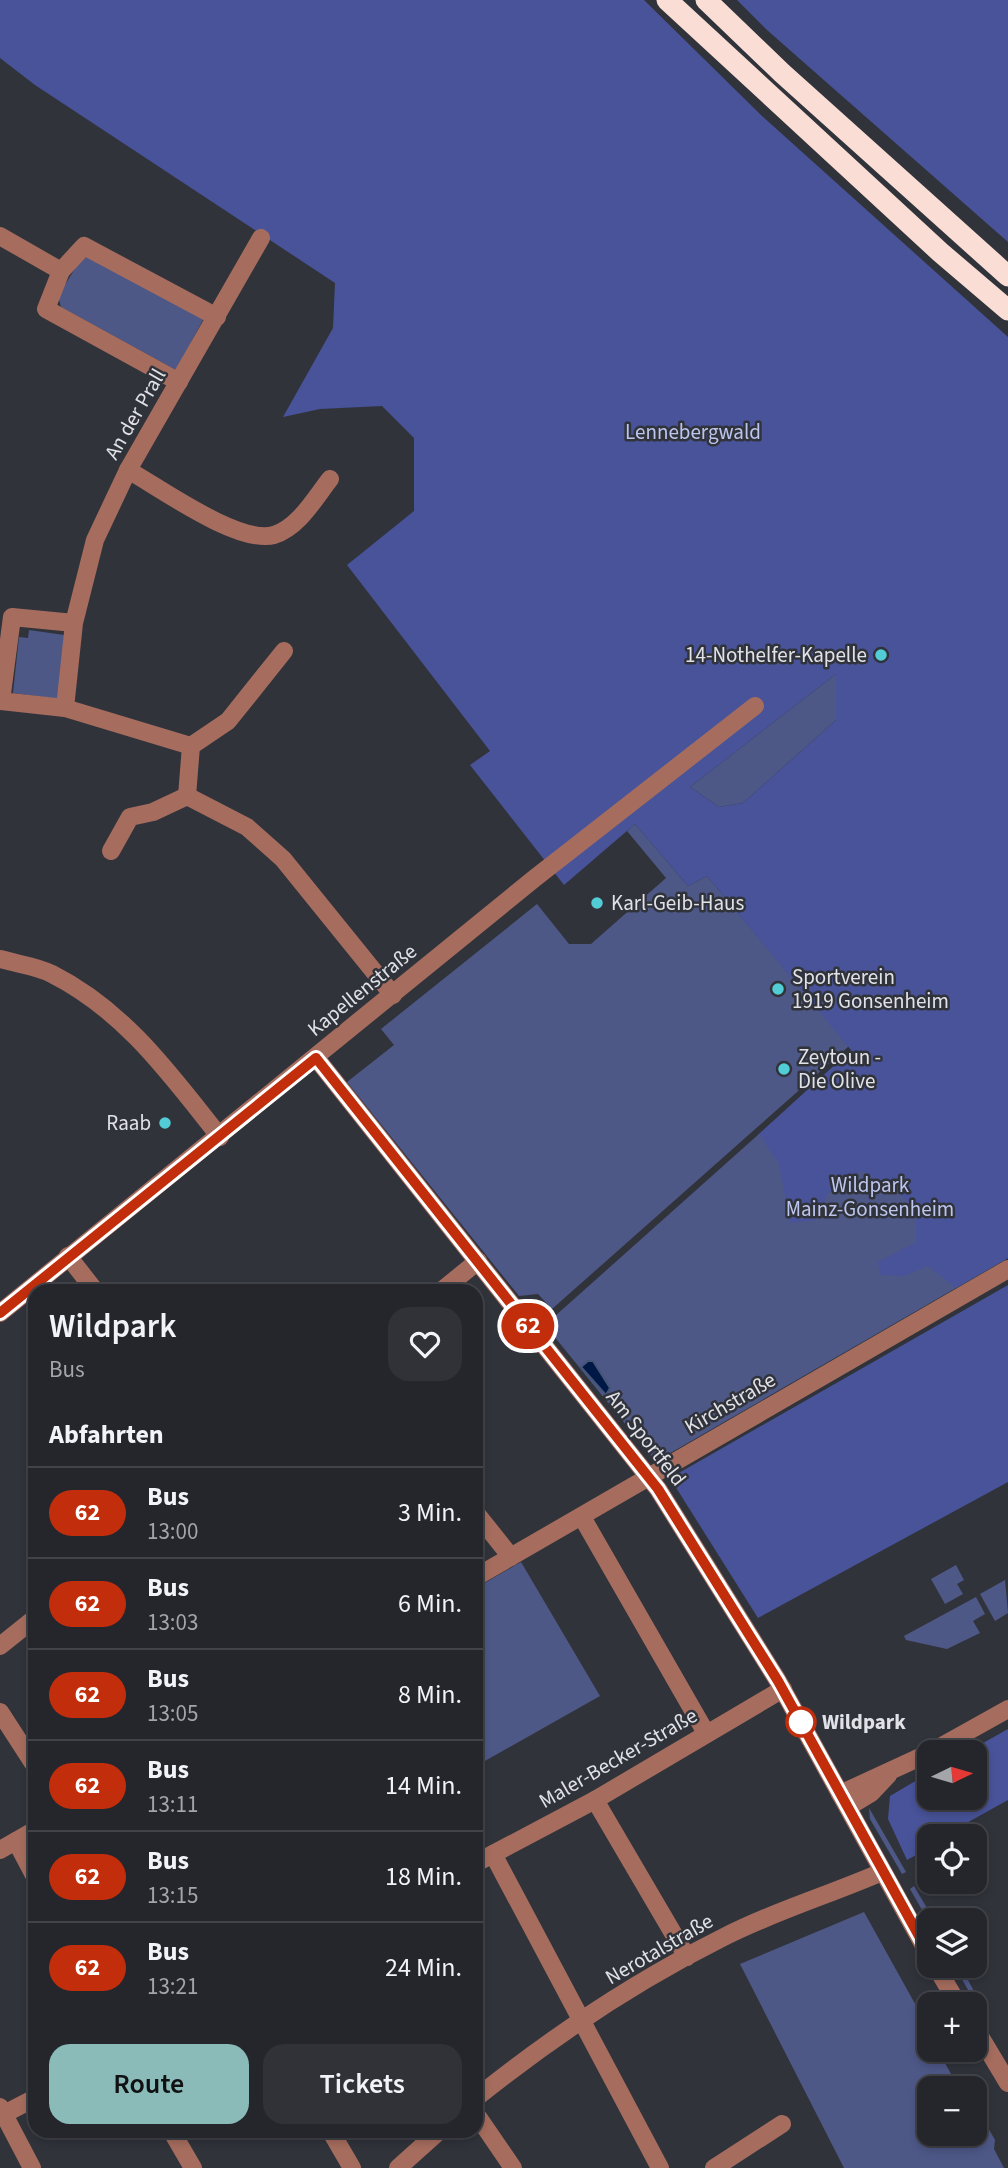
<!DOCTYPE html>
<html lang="de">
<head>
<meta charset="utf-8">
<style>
	body { margin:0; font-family:"Source Sans 3",sans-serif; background:#313238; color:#f1f3f6; height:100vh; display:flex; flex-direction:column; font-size:26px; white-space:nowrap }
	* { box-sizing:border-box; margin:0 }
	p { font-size:23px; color:#a3a5a9 }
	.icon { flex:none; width:38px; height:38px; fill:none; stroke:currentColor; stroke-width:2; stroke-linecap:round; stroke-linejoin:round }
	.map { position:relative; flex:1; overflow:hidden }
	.details { position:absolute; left:28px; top:1284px; width:455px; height:854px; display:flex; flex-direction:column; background:#25262c; border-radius:21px; box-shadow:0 4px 10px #0003,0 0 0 2px #424348 }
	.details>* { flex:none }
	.badge { padding:0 14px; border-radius:23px; font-size:24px; line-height:46px }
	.needle { width:46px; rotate:85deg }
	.fabs { position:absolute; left:917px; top:1740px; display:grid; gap:14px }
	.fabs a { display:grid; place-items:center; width:70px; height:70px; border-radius:14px; background:#25262c; box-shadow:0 4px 10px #0003,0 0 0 2px #424348; font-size:35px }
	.map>.badge { position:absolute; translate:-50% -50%; box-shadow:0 0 0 4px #fff }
	h2 { padding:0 21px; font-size:26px; line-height:63px }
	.round { display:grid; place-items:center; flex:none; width:74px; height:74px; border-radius:21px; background:#313238 }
	.summary { display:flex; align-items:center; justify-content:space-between; height:119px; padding:0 21px }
	h1 { font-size:33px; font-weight:600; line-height:52px }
	.action { display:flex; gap:14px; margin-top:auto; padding:14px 21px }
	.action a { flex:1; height:80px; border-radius:21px; background:#8bbbb9; color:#111; font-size:28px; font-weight:600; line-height:80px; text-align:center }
	.action a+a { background:#313238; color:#f1f3f6 }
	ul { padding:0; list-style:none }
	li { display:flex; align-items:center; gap:21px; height:91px; padding:0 21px; border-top:2px solid #424348 }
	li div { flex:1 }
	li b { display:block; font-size:26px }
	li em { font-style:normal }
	li .badge { min-width:77px; font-weight:700; text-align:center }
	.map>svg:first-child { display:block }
	.green { fill:#4e5887 }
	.forest { fill:#485399; fill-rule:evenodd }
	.water { fill:#001845; stroke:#445576; stroke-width:2 }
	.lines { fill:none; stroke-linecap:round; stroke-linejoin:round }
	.minor { stroke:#a66d5e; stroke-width:18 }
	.highway { stroke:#faddd5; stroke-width:21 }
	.line-casing { stroke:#fff; stroke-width:16 }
	.line { stroke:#c22e0c; stroke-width:10 }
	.poi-dot { fill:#52ccd5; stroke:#31333b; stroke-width:2.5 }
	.stop-dot { fill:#fff; stroke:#c22e0c; stroke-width:3.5 }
	.labels { text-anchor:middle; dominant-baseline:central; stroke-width:5; stroke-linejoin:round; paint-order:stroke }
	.street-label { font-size:21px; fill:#e1e2e8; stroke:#31333b }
	.park-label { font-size:21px; fill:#bcc5ed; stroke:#31333b }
	.poi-label { font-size:21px; fill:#e1e2e8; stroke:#31333b; text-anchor:start }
	.stop-label { font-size:21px; font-weight:bold; fill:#e1e2e8; stroke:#31333b; text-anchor:start }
</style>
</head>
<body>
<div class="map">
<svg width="1008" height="2168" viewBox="0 0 1008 2168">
	<rect width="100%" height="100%" fill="#31333b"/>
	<!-- green -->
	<g class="green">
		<polygon points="84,254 204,318 176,370 61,307 58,296"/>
		<polygon points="29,630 64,635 59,699 13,693 19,637 28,638"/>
		<polygon points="836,674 836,720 743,803 719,807 690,787"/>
		<polygon points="635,824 688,886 707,876 849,1046 552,1309 538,1294 519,1296 347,1082 394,1045 381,1029 537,904 569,944 591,944 666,878 627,831"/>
		<polygon points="852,1051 1008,1258 660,1459 652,1457 545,1325"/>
		<polygon points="521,1562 600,1696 476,1766 476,1588"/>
		<polygon points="956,1565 964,1580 957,1584 963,1594 945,1604 931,1579"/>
		<polygon points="1005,1580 1008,1613 995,1621 980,1594"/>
		<polygon points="976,1597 985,1614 973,1621 980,1633 947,1649 906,1640 904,1636"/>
		<polygon points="869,1808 906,1872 902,1874 870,1819"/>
		<polygon points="914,1886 934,1920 929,1922 910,1889"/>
		<polygon points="864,1912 914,2002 929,2023 929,2049 937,2049 959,2088 929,2088 929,2133 975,2133 975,2105 995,2140 994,2149 1004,2168 844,2168 740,1964"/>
		<polygon points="954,1965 960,1965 985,2012 981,2013"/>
	</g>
	<!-- forest -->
	<g class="forest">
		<path d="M0 0H644L762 116 1008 337V1258L956 1288 928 1266 904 1276 880 1275 878 1262 916 1242V1210L898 1192 861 1171 828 1193 815 1220 790 1223 779 1164 759 1134 851 1050 707 876 688 886 635 824 564 885 470 765 490 751 347 565 414 511V438L382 406 320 409 283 417 333 328 335 283 35 85 0 58ZM836 674V720L743 803 719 807 690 787Z"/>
		<polygon points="737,0 1008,0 1008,242 767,30"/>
		<polygon points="1008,1285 1008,1482 758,1618 670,1478"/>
		<polygon points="1008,1729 1008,1800 952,1831 952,1836 929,1836 929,1848 907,1860 888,1819 890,1796 929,1773 929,1797 975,1797 975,1752 967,1752"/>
	</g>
	<!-- water -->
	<polygon class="water" points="588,1361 593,1361 610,1388 606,1395 581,1367"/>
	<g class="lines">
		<!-- minor -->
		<g class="minor">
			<polyline points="0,236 61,271"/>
			<polyline points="179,382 46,309 61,271 84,246 217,317"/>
			<path d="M128 470C160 488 239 545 274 535 299 527 315 498 330 479"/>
			<polyline points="74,623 12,617 1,701 65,708 74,623 95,540 128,470 261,238"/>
			<polyline points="65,708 191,746 187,796 247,827 283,859 393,995"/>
			<polyline points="191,746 228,721 284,651"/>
			<polyline points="111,851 130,817 153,812 187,796"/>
			<path d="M0 959C17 964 37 966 52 974 125 1011 170 1074 220 1137"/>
			<polyline points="316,1058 658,1489 778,1681 929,1955"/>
			<polyline points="68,1256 96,1292"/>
			<polyline points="440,1292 478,1261"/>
			<polyline points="0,1313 535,878 755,706"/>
			<polyline points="476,1513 511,1557"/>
			<polyline points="582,1517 706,1733"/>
			<polyline points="476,1577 1008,1269"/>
			<polyline points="0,1646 35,1618"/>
			<polyline points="0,1712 35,1766"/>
			<polyline points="931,1752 1008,1709"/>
			<polyline points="840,1794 929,1753"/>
			<polyline points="595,1800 687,1957"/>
			<polyline points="848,1807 871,1793 888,1775"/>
			<polyline points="16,1841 35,1877"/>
			<polyline points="0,1850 35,1830"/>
			<polyline points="493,1854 660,2168"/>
			<polyline points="476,1863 595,1800 783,1689"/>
			<polyline points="935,1965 958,2004"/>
			<polyline points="975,2028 1008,2083"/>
			<path d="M476 2098C551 2038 634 1982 720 1939 772 1912 829 1895 882 1872"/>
			<polyline points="0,2107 32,2168"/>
			<polyline points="476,2114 513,2168"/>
			<polyline points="0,2116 35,2098"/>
			<polyline points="172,2132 193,2168"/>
			<polyline points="331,2132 352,2168"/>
			<polyline points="398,2168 438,2132"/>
			<polyline points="714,2168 782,2124"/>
		</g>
		<!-- highway -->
		<g class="highway">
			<polyline points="667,0 940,252 1008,310"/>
			<polyline points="706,0 782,73 1008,276"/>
		</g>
	</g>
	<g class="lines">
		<!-- line casing -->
		<g class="line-casing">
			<polyline id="line" points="0,1313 316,1058 658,1489 778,1681 929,1954"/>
		</g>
		<!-- line -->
		<use href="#line" class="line"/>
	</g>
	<!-- markers -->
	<g class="poi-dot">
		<circle cx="881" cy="655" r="7"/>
		<circle cx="597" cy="903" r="7"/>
		<circle cx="778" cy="989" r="7"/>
		<circle cx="784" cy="1069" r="7"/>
		<circle cx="165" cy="1123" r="7"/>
	</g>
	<circle class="stop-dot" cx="801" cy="1722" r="14"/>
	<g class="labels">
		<!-- street labels -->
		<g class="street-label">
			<text transform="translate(135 414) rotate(-60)">An der Prall</text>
			<text transform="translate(362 990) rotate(-39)">Kapellenstraße</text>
			<text transform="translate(730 1403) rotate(-30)">Kirchstraße</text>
			<text transform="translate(646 1438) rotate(52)">Am Sportfeld</text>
			<text transform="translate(618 1758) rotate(-30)">Maler-Becker-Straße</text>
			<text transform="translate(659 1949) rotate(-30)">Nerotalstraße</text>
		</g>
		<!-- park labels -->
		<g class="park-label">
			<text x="693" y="432">Lennebergwald</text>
			<text x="870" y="1185">Wildpark<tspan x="870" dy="24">Mainz-Gonsenheim</tspan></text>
		</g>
		<!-- poi labels -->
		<g class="poi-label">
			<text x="867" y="655" text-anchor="end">14-Nothelfer-Kapelle</text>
			<text x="611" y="903">Karl-Geib-Haus</text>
			<text x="792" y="977">Sportverein<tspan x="792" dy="24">1919 Gonsenheim</tspan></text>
			<text x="798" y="1057">Zeytoun -<tspan x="798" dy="24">Die Olive</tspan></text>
			<text x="151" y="1123" text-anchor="end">Raab</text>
		</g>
		<!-- stop labels -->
		<g class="stop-label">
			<text x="822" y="1722">Wildpark</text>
		</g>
	</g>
</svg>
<div class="fabs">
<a><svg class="needle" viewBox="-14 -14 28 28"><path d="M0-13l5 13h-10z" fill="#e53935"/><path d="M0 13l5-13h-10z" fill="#a3a5a9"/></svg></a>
<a><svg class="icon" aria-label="locate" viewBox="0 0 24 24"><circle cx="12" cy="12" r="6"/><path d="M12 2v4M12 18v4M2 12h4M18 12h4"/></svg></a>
<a><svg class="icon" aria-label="layers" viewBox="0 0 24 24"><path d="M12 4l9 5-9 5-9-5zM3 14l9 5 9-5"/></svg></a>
<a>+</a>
<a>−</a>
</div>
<b class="badge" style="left:528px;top:1326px;background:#c22e0c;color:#fff">62</b>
<section class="details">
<div class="summary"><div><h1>Wildpark</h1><p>Bus</p></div><a class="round"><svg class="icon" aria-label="heart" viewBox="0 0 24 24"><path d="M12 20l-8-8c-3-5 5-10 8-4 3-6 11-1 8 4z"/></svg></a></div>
<h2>Abfahrten</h2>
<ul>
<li><span class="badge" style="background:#c22e0c;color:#fff">62</span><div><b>Bus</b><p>13:00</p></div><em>3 Min.</em></li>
<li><span class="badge" style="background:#c22e0c;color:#fff">62</span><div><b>Bus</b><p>13:03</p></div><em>6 Min.</em></li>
<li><span class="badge" style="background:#c22e0c;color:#fff">62</span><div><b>Bus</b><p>13:05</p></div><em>8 Min.</em></li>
<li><span class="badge" style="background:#c22e0c;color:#fff">62</span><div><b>Bus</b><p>13:11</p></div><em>14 Min.</em></li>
<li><span class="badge" style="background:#c22e0c;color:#fff">62</span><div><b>Bus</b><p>13:15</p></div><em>18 Min.</em></li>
<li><span class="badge" style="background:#c22e0c;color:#fff">62</span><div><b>Bus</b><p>13:21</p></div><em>24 Min.</em></li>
</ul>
<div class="action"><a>Route</a><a>Tickets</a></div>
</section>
</div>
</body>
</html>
